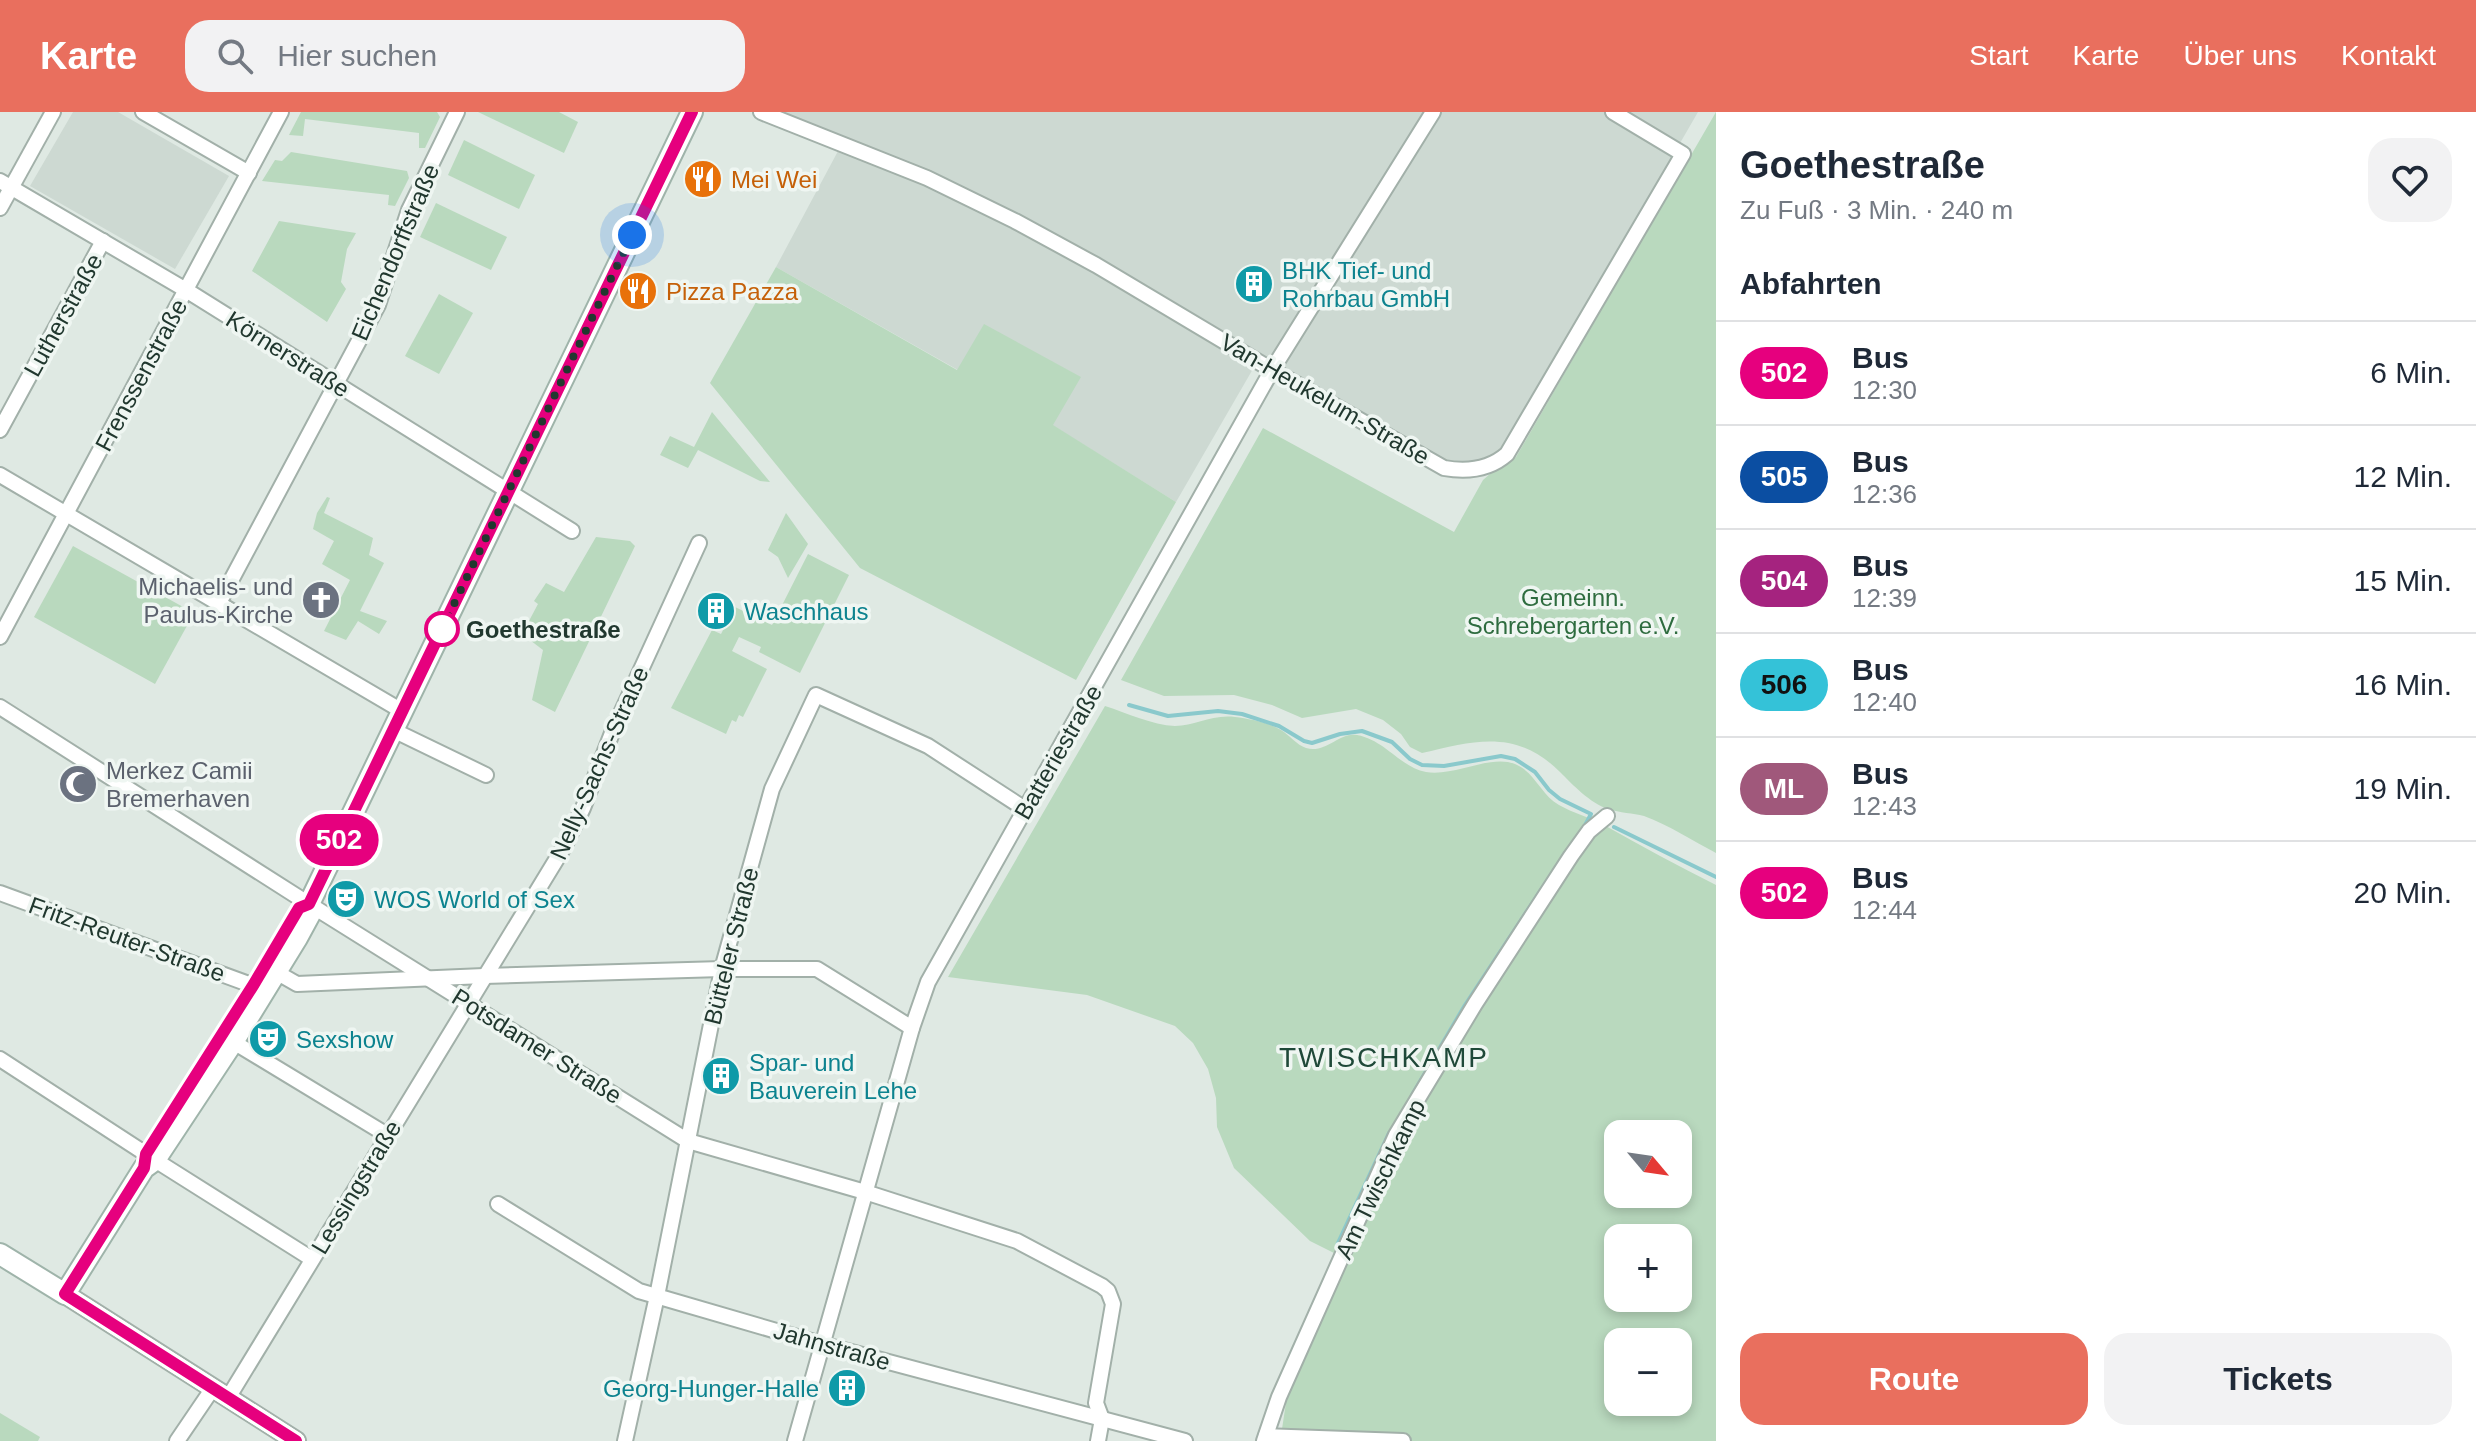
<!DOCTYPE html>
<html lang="de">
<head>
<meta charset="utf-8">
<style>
	body { margin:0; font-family:Helvetica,sans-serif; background:#f2f2f3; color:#1f2937; height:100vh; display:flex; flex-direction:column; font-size:30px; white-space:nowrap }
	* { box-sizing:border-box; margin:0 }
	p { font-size:26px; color:#747a83 }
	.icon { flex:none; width:44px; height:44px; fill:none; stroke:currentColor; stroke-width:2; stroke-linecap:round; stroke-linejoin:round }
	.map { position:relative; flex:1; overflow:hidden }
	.drawer { display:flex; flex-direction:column; background:#fff; width:760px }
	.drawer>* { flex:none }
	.badge { padding:0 16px; border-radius:26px; font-size:28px; line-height:52px }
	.needle { width:52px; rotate:119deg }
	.tools { position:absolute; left:1604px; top:1008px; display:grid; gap:16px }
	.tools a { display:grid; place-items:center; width:88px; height:88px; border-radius:16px; background:#fff; box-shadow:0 4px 12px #0003; font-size:40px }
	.you { position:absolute; width:40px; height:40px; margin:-20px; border:6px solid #fff; border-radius:50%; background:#1a73e8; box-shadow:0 0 0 12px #1a73e833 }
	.map>.badge { position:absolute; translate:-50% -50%; box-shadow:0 0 0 4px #fff }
	h2 { padding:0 24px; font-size:30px; line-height:72px }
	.round { display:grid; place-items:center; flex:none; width:84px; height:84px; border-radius:24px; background:#f2f2f3 }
	.head { display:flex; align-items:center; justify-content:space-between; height:136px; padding:0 24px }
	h1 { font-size:38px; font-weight:700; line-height:60px }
	.primary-button { display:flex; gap:16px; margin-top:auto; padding:16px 24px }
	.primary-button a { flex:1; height:92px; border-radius:24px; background:#e96f5e; color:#fff; font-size:32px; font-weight:700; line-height:92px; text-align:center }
	.primary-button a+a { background:#f2f2f3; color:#1f2937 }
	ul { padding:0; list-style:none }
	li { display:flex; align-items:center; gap:24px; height:104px; padding:0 24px; border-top:2px solid #e0e1e3 }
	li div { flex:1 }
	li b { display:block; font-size:30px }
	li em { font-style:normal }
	li .badge { min-width:88px; font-weight:700; text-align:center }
	header { display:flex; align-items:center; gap:48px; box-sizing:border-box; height:112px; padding:0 40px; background:#e96f5e; color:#fff }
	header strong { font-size:38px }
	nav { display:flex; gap:44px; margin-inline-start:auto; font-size:28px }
	.search { width:560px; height:72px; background:#f2f2f3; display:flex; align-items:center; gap:20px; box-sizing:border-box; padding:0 28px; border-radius:24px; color:#747a83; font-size:30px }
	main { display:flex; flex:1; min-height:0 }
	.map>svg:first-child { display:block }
	.built { fill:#cdd9d2 }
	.green { fill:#b9d9be; fill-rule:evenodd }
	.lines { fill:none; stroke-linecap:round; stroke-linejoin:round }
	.stream { stroke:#8ac9cc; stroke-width:4 }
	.minor-casing { stroke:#a2b0a9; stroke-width:18 }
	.tertiary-casing { stroke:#a2b0a9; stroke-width:22 }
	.secondary-casing { stroke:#9fb4aa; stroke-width:24 }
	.minor { stroke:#fff; stroke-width:14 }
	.tertiary { stroke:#fff; stroke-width:18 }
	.secondary { stroke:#fff; stroke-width:20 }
	.line-casing { stroke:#fff; stroke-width:18 }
	.line { stroke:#e6007e; stroke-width:12 }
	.walk { stroke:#21382f; stroke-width:8; stroke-dasharray:0 14.4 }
	.stop-dot { fill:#fff; stroke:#e6007e; stroke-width:4 }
	.labels { text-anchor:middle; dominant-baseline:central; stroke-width:7; stroke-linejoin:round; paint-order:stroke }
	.food-label { font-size:24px; fill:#c56008; stroke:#eff6f2; text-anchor:start }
	.street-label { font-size:24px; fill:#21382f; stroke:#eff6f2 }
	.culture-label { font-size:24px; fill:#0d838f; stroke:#eff6f2; text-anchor:start }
	.worship-label { font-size:24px; fill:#5b616d; stroke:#eff6f2; text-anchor:end }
	.park-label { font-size:24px; fill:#2e6c3f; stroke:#eff6f2 }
	.stop-label { font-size:24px; font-weight:bold; fill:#21382f; stroke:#eff6f2; text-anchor:start }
	.quarter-label { font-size:28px; letter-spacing:2px; fill:#1f4939; stroke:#eff6f2 }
</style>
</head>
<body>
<header>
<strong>Karte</strong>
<div class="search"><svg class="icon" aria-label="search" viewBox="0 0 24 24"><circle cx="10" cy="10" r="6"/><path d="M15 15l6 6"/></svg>Hier suchen</div>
<nav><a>Start</a><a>Karte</a><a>Über uns</a><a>Kontakt</a></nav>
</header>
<main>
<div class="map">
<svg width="1716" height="1329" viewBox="0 0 1716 1329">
	<rect width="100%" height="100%" fill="#dfe9e3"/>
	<!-- built -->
	<g class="built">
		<polygon points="73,0 118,0 229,64 175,157 30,74"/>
		<polygon points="780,0 1698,0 1505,334 1495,342 1477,352 1446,350 1261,243 1176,390 1052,313 1080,265 984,213 958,258 776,155 845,26"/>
	</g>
	<!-- green -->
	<g class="green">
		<polygon points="301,0 437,0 440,5 425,36 419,36 419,21 305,7 303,24 289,23"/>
		<polygon points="478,0 559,0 578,10 564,41"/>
		<path d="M1716 0V741C1693 729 1669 713 1644 704 1633 701 1620 701 1608 697 1590 691 1573 673 1560 660 1517 617 1476 628 1422 641L1410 635 1401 622 1383 608 1356 597 1302 606 1272 593 1234 583 1164 584 1121 568 1263 316 1454 420 1483 368 1499 354 1516 345Z"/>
		<polygon points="464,28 535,63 519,97 448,63"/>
		<polygon points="291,40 407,59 409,66 395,94 388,93 389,83 262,69 275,48 282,49"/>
		<polygon points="436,91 507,125 491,158 420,125"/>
		<polygon points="279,109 356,121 347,137 341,170 346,177 327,210 252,159"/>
		<polygon points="776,155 957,258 984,212 1081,265 1053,313 1176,390 1076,568 860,456 710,271"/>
		<polygon points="439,182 473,201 439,262 405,244"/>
		<polygon points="712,300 770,370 760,369 698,338 688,356 660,343 670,324 694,335"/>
		<polygon points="327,385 330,386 324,401 373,426 369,443 384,451 360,499 387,509 379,522 358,509 346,528 324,519 350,468 322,452 334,429 313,417 317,401"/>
		<polygon points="786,401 808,432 788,466 778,445 768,438"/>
		<polygon points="596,425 630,429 635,434 555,600 532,588 543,538 522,522 538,492 534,489 546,471 564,480"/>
		<polygon points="73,434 194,501 155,572 34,505"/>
		<polygon points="808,442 849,463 800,561 759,540 761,535 739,525 732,539 767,557 743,605 739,603 736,610 732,608 726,622 671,596 712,518 721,522 735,495 772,513"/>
		<path d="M1105 594C1127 601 1152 613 1175 614 1195 614 1212 602 1235 605 1250 607 1268 610 1281 618 1289 623 1297 633 1306 636 1326 642 1339 620 1357 623 1385 628 1400 655 1426 660 1454 665 1490 642 1515 652 1535 660 1541 683 1559 693 1573 701 1589 705 1604 713 1641 734 1678 754 1716 773V1329H1399L1398 1321 1282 1317 1287 1284 1346 1147 1310 1129 1234 1056 1217 1015 1216 986 1208 957 1193 931 1175 914 1087 883 948 865ZM1618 1022H1678V1082H1618ZM1618 1126H1678V1186H1618ZM1618 1230H1678V1290H1618Z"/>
		<polygon points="0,1301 40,1325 38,1329 0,1329"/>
	</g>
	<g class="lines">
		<!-- stream -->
		<g class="stream">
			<polyline points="1129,593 1168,604 1218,599 1242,602 1279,614 1304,629 1312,631 1340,622 1362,619 1392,630 1410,647 1422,653 1444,654 1501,644 1515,647 1535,660 1549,678 1560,687 1591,702 1583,717"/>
			<polyline points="1614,715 1716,765"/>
			<polyline points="1412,983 1465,893 1566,740"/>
			<polyline points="1337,1133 1389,1021"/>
		</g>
		<!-- minor casing -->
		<g class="minor-casing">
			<g id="minor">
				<polyline points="143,0 249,61"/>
				<path d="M761 0 927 66 1015 109 1096 153 1272 258 1444 356C1467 360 1489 358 1507 342L1683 42 1613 0"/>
				<polyline points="0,69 186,178 572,419"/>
				<polyline points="0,96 53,0"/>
				<polyline points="0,318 103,129"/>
				<polyline points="0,363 402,599"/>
				<polyline points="219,491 378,193 409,98 457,0"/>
				<polyline points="0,525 281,0"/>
				<polyline points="0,595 309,792 688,1029 865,1080 1017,1129 1102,1174 1108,1179 1113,1192 1096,1291 1102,1307 1098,1329"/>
				<polyline points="393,618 486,663"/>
				<polyline points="0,781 265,878"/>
				<polyline points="276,860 297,872 484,864 722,857 817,857 912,916"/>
				<polyline points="222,923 387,1023"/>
				<polyline points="0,947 146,1042"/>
				<polyline points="155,1048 312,1147"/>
				<polyline points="498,1092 639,1179 821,1232 1185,1329"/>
				<polyline points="228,1286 564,735 583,696 612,621 699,431"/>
				<polyline points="1266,1324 1403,1329"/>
				<polyline points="177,1329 213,1276"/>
				<polyline points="625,1329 657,1184 722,857 772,677 816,583 928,634 1025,697"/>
				<polyline points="795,1329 912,916 928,870 1272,258 1433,0"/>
				<polyline points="1264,1329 1279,1285 1396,1023 1475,892 1571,744 1589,719 1607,704"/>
			</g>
		</g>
		<!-- tertiary casing -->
		<g class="tertiary-casing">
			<polyline id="tertiary" points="65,1182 296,1329"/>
		</g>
		<!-- secondary casing -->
		<g class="secondary-casing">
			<polyline id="secondary" points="0,1142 65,1182 144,1056 155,1048 233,930 297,826 310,802 309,792 692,0"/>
		</g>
		<!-- minor -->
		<use href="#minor" class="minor"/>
		<!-- tertiary -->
		<use href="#tertiary" class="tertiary"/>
		<!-- secondary -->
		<use href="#secondary" class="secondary"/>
	</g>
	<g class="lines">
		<!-- line casing -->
		<g class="line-casing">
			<polyline id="line" points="296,1329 65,1182 144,1056 146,1042 254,872 299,796 309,792 692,0"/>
		</g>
		<!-- line -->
		<use href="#line" class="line"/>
		<!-- walk -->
		<polyline class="walk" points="442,517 632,123"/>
	</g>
	<!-- icons -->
	<defs>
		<g id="restaurant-disc" transform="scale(2)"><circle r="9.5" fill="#e8710a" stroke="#eff6f2"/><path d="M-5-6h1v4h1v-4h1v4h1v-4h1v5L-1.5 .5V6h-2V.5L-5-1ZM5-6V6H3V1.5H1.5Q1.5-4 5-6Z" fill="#fff"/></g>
		<g id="building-disc" transform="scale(2)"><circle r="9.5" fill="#0f9aa8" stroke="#eff6f2"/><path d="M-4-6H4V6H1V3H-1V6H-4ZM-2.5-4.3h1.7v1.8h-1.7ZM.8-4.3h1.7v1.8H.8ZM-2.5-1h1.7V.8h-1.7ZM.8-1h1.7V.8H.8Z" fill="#fff"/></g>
		<g id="church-disc" transform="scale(2)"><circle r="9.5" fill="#6b7280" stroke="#eff6f2"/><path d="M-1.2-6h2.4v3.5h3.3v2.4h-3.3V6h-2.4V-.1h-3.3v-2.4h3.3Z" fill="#fff"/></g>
		<g id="mosque-disc" transform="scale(2)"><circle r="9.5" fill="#6b7280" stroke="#eff6f2"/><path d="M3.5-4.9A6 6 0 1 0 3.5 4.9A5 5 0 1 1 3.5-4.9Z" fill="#fff"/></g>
		<g id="theatre-disc" transform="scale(2)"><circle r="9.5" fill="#0f9aa8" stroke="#eff6f2"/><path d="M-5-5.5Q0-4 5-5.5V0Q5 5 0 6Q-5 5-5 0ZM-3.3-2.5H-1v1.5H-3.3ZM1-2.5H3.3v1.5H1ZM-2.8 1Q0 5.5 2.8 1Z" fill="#fff"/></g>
	</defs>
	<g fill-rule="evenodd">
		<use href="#restaurant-disc" x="703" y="67"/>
		<use href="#building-disc" x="1254" y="172"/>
		<use href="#restaurant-disc" x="638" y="179"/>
		<use href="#church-disc" x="321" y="488"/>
		<use href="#building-disc" x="716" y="499"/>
		<use href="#mosque-disc" x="78" y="672"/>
		<use href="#theatre-disc" x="346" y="787"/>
		<use href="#theatre-disc" x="268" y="927"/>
		<use href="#building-disc" x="721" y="964"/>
		<use href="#building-disc" x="847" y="1276"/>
	</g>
	<!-- markers -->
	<circle class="stop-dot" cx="442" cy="517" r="16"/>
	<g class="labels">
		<!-- food labels -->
		<g class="food-label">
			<text x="731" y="67">Mei Wei</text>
			<text x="666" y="179">Pizza Pazza</text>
		</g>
		<!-- street labels -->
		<g class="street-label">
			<text transform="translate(395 140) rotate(-67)">Eichendorffstraße</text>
			<text transform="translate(63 203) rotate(-61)">Lutherstraße</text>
			<text transform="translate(288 242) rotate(32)">Körnerstraße</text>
			<text transform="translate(141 263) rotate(-62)">Frenssenstraße</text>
			<text transform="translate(1325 287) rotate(30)">Van-Heukelum-Straße</text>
			<text transform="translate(1058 640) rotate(-60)">Batteriestraße</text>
			<text transform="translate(599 651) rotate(-66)">Nelly-Sachs-Straße</text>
			<text transform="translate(127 827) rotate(20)">Fritz-Reuter-Straße</text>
			<text transform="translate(731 834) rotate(-76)">Bütteler Straße</text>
			<text transform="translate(537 934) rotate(32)">Potsdamer Straße</text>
			<text transform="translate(1380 1067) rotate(-64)">Am Twischkamp</text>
			<text transform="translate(356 1075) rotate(-59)">Lessingstraße</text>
			<text transform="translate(832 1234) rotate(16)">Jahnstraße</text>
		</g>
		<!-- culture labels -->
		<g class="culture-label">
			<text x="1282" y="158">BHK Tief- und<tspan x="1282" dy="28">Rohrbau GmbH</tspan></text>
			<text x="744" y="499">Waschhaus</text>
			<text x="374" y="787">WOS World of Sex</text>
			<text x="296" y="927">Sexshow</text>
			<text x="749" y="950">Spar- und<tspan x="749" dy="28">Bauverein Lehe</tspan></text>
			<text x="819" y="1276" text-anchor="end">Georg-Hunger-Halle</text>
		</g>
		<!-- worship labels -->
		<g class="worship-label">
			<text x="293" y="474">Michaelis- und<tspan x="293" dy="28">Paulus-Kirche</tspan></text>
			<text x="106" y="658" text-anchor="start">Merkez Camii<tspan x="106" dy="28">Bremerhaven</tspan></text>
		</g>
		<!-- park labels -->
		<g class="park-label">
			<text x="1573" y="485">Gemeinn.<tspan x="1573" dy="28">Schrebergarten e.V.</tspan></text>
		</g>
		<!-- stop labels -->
		<g class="stop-label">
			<text x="466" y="517">Goethestraße</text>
		</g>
		<!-- quarter labels -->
		<g class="quarter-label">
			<text x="1384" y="945">TWISCHKAMP</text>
		</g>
	</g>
</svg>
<div class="tools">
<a><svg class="needle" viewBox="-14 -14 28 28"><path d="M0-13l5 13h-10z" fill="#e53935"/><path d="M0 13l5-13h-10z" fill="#747a83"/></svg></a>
<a>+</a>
<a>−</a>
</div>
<div class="you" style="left:632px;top:123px"></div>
<b class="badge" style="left:339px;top:728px;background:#e6007e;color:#fff">502</b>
</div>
<section class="drawer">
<div class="head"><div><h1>Goethestraße</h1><p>Zu Fuß · 3 Min. · 240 m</p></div><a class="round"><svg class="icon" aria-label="heart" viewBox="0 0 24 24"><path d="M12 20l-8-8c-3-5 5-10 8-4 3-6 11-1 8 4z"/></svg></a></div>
<h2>Abfahrten</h2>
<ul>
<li><span class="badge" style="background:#e6007e;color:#fff">502</span><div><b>Bus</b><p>12:30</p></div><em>6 Min.</em></li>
<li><span class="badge" style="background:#0b4ea2;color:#fff">505</span><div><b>Bus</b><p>12:36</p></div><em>12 Min.</em></li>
<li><span class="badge" style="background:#a5237f;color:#fff">504</span><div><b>Bus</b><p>12:39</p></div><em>15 Min.</em></li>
<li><span class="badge" style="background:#34c2d8;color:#111">506</span><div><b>Bus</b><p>12:40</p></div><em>16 Min.</em></li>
<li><span class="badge" style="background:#a0587b;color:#fff">ML</span><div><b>Bus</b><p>12:43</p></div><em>19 Min.</em></li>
<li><span class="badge" style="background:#e6007e;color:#fff">502</span><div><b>Bus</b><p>12:44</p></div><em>20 Min.</em></li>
</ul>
<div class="primary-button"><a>Route</a><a>Tickets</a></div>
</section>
</main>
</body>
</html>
